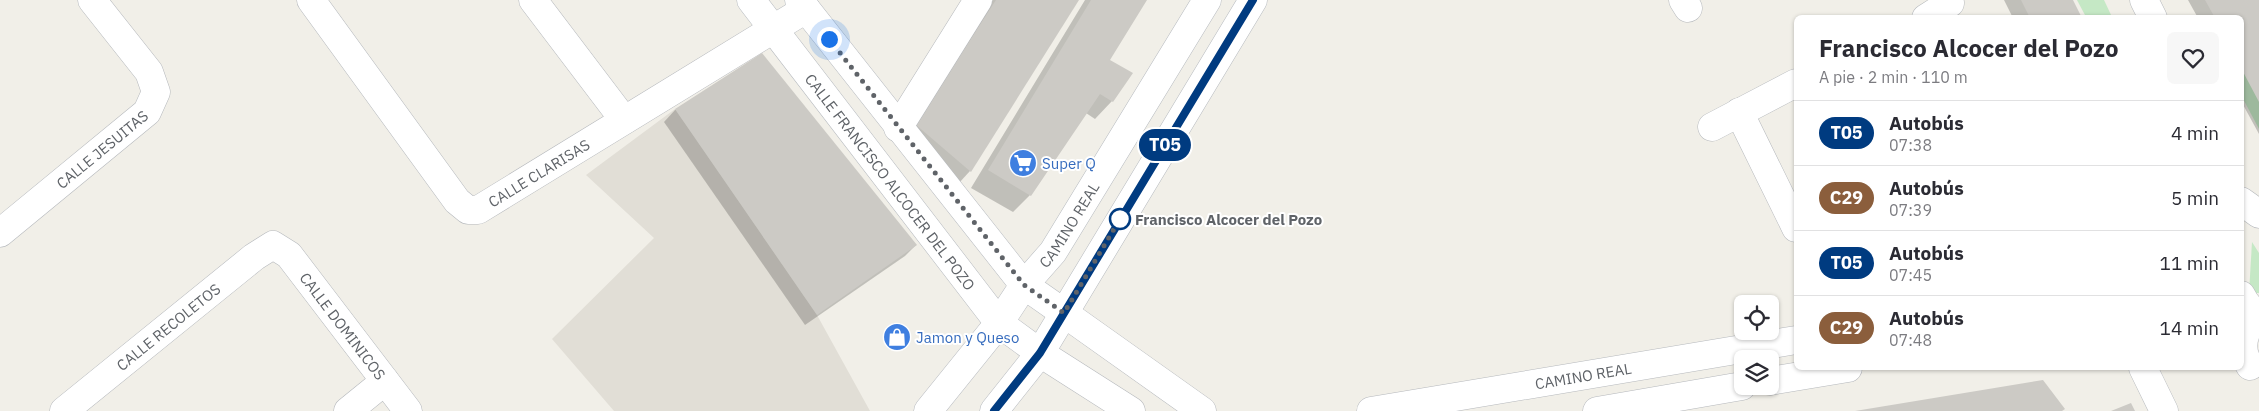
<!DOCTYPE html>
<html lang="es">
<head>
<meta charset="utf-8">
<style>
	body { margin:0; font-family:"IBM Plex Sans",sans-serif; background:#f7f7f7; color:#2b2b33; height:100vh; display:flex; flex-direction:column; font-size:19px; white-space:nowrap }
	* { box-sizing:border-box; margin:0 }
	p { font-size:16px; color:#7c7c81 }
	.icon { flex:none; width:28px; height:28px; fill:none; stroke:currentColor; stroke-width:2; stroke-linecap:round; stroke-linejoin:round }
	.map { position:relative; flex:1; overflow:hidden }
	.side { position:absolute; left:1794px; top:15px; width:450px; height:355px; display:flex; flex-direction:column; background:#fff; border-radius:8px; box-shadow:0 1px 4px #0004 }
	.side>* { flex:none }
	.badge { padding:0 10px; border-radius:16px; font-size:18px; line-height:32px }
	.controls { position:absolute; left:1734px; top:295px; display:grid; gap:10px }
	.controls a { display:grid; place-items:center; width:45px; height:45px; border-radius:8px; background:#fff; box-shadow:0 1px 4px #0004; font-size:25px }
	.you { position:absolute; width:25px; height:25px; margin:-12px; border:4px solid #fff; border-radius:50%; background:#1a73e8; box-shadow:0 0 0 8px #1a73e833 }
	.map>.badge { position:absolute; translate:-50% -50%; box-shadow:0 0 0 2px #fff }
	.round { display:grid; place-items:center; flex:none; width:52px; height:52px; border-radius:8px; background:#f7f7f7 }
	.summary { display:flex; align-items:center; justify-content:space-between; height:85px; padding:0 25px }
	h1 { font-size:24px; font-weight:700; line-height:38px }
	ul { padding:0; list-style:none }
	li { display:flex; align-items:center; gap:15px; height:65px; padding:0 25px; border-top:1px solid #e1e1e2 }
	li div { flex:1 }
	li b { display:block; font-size:19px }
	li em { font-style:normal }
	li .badge { min-width:55px; font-weight:700; text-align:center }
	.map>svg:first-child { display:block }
	.education { fill:#e1ded6 }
	.green { fill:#c5e8c5 }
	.shadow { fill:#0003 }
	.building { fill:#cccac5 }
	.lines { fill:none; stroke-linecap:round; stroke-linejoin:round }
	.street-casing { stroke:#b5b8bc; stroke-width:29 }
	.secondary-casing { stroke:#b6babf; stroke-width:29 }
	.street { stroke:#fff; stroke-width:28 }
	.secondary { stroke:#fff; stroke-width:28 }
	.line-casing { stroke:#fff; stroke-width:11 }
	.line { stroke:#003b80; stroke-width:8 }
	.walk { stroke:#5f6368; stroke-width:5; stroke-dasharray:0 9 }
	.stop-dot { fill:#fff; stroke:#003b80; stroke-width:2.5 }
	.labels { text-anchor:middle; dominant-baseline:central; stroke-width:4; stroke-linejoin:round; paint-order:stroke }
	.street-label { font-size:15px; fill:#5f6368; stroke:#fff }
	.shop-label { font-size:15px; fill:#366cbe; stroke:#fff; text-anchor:start }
	.stop-label { font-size:15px; font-weight:bold; fill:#5f6368; stroke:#fff; text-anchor:start }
</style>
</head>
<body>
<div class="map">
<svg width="2259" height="411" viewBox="0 0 2259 411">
	<rect width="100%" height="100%" fill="#f1efe8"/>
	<!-- education -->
	<polygon class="education" points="675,109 817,315 870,411 614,411 552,339 654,238 586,175"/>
	<!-- green -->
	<g class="green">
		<polygon points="2077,0 2104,0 2112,17 2086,17"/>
		<polygon points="2241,61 2259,96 2259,129 2241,95"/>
		<polygon points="2252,242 2259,253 2259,293 2249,293"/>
	</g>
	<!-- shadow -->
	<g class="shadow">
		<polygon points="993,0 1077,0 970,171 959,183 904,136"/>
		<polygon points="1085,0 1145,0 1109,60 1112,101 1095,119 1086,113 1030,195 1013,212 971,188"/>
		<polygon points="2004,0 2072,0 2080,18 2013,18"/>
		<polygon points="2188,0 2259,0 2259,134 2241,101 2241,18 2198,18"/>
		<polygon points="762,55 916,245 905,256 805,325 664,122 675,110"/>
	</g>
	<!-- building -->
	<g class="building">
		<polygon points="996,0 1079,0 971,172 915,124"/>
		<polygon points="1091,0 1147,0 1110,60 1133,73 1113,102 1100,94 1031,196 988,170"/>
		<polygon points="2021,0 2073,0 2082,18 2030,18"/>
		<polygon points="2205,0 2259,0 2259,102 2241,68 2241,18 2215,18"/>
		<polygon points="762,53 917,245 817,315 675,109"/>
		<polygon points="2043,380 2065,409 2062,411 1855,411"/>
		<polygon points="2131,403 2135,411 2111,411"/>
	</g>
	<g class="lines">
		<!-- street casing -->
		<g class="street-casing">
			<g id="street">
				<path id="s1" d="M311 0 457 201 468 210H478L806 9"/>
				<polyline points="533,0 624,120"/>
				<polyline points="1683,0 1688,8"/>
				<polyline points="2144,0 2153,18"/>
				<polyline points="1926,18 1950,3"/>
				<polyline points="1739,112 1796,228"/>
				<polyline points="1712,127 1796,83"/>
				<polyline points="898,128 978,0"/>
				<polyline points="2241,201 2259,214"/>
				<path id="s2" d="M0 233 147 112 156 92 149 72 92 0"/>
				<polyline points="2241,295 2245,302 2259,319"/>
				<polyline points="1064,313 1202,411"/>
				<polyline points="1040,353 1131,411"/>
				<path d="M2250 366C2241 352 2241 340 2250 325"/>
				<polyline points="2143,368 2164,411"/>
				<polyline points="1770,381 1848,368"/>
				<path id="s3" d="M64 411 254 257 273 245 289 255 408 411"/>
				<polyline points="348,411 385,381"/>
				<path id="s4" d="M1371 411 1796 340"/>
				<polyline points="1597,411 1742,386"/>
			</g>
		</g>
		<!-- secondary casing -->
		<g class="secondary-casing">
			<g id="secondary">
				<path id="s5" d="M751 0 999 323 1040 353"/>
				<polyline points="799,0 1024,285 1064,313"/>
				<path id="s6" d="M928 411 999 323 1024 285 1053 252 1207 0"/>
				<polyline points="994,411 1040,353 1253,0"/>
			</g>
		</g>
		<!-- street -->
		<use href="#street" class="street"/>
		<!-- secondary -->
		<use href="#secondary" class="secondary"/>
	</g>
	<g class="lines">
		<!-- line casing -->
		<g class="line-casing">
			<polyline id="line" points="994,411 1040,353 1253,0"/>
		</g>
		<!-- line -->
		<use href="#line" class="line"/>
		<!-- walk -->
		<polyline class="walk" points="829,39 1024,285 1064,313 1120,219"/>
	</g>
	<!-- icons -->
	<defs>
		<g id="supermarket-disc" transform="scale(1.4375)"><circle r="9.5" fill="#3f7fe0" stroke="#fff"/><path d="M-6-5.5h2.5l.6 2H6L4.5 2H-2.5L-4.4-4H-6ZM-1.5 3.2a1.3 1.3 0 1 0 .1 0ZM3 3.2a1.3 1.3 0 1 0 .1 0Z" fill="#fff"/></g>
		<g id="shop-disc" transform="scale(1.4375)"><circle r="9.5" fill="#3f7fe0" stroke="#fff"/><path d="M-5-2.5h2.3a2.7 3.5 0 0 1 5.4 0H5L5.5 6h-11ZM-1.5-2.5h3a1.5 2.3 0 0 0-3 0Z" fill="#fff"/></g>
	</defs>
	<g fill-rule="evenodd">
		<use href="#supermarket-disc" x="1023" y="163"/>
		<use href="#shop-disc" x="897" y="337"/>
	</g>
	<!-- markers -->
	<circle class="stop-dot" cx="1120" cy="219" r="10"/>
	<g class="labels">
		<!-- street labels -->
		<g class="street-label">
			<text stroke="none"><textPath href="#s2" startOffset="132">CALLE JESUITAS</textPath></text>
			<text stroke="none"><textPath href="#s1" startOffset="344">CALLE CLARISAS</textPath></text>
			<text stroke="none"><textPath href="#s5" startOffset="229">CALLE FRANCISCO ALCOCER DEL POZO</textPath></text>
			<text stroke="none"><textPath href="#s6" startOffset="234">CAMINO REAL</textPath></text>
			<text stroke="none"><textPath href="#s3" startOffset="375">CALLE DOMINICOS</textPath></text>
			<text stroke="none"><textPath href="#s3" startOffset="134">CALLE RECOLETOS</textPath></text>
			<text stroke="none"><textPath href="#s4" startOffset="215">CAMINO REAL</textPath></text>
		</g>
		<!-- shop labels -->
		<g class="shop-label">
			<text x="1042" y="163">Super Q</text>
			<text x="916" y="337">Jamon y Queso</text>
		</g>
		<!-- stop labels -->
		<g class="stop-label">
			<text x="1135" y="219">Francisco Alcocer del Pozo</text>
		</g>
	</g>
</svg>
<div class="controls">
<a><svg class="icon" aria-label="locate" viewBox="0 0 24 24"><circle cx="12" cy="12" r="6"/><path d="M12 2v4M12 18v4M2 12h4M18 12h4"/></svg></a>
<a><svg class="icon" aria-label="layers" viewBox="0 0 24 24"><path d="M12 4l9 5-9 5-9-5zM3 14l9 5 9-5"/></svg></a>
</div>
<div class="you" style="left:829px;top:39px"></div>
<b class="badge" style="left:1165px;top:145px;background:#003b80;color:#fff">T05</b>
<section class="side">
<div class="summary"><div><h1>Francisco Alcocer del Pozo</h1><p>A pie · 2 min · 110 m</p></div><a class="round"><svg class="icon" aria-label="heart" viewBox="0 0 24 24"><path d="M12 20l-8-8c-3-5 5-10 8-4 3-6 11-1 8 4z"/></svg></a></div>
<ul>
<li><span class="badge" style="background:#003b80;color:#fff">T05</span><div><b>Autobús</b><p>07:38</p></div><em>4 min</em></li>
<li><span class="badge" style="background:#8b5e3c;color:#fff">C29</span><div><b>Autobús</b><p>07:39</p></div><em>5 min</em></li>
<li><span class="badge" style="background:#003b80;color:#fff">T05</span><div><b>Autobús</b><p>07:45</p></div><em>11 min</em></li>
<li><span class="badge" style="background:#8b5e3c;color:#fff">C29</span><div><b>Autobús</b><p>07:48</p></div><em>14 min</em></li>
</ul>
</section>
</div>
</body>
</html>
